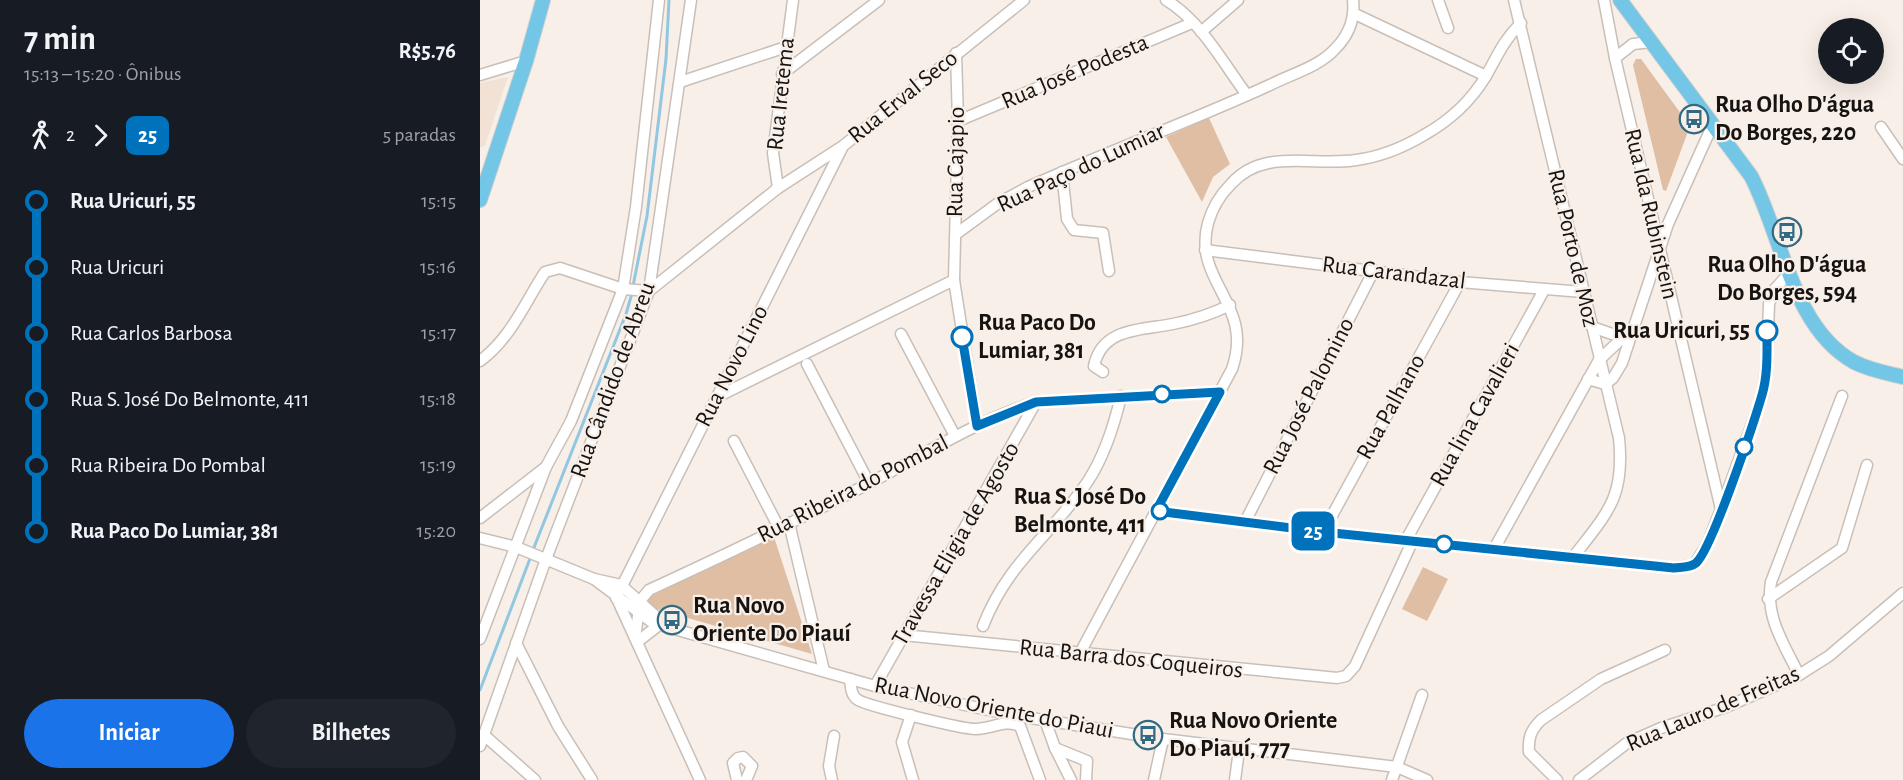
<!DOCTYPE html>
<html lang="pt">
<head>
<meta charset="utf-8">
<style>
	body { margin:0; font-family:"Alegreya Sans",sans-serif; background:#20242c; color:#f1f3f6; height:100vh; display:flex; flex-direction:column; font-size:22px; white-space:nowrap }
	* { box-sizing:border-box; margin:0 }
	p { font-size:20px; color:#9ea1a6 }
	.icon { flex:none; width:33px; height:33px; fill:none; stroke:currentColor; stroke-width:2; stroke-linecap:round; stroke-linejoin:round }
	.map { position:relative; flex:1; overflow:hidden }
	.drawer { display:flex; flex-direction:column; background:#171b24; width:480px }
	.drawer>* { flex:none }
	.badge { padding:0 12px; border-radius:9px; font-size:21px; line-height:39px }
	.tools { position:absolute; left:1338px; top:18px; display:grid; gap:12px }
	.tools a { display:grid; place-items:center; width:66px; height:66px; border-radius:50%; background:#171b24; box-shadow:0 6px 24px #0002; font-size:30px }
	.map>.badge { position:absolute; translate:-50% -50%; box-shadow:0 0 0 3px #fff }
	.legs { display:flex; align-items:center; gap:9px; height:66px; padding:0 24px; font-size:20px }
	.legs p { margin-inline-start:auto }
	.overview { display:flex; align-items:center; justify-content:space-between; height:102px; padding:0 24px }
	h1 { font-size:33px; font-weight:700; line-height:45px }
	.primary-button { display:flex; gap:12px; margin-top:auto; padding:12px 24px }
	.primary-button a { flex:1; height:69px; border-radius:36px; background:#1a73e8; color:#fff; font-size:24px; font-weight:700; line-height:69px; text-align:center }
	.primary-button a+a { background:#20242c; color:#f1f3f6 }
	ul { padding:0 24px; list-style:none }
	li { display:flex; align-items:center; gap:21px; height:66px; font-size:22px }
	li i { display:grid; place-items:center; width:9px; height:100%; margin:0 8px; background:currentColor }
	li i::after { content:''; width:15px; height:15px; margin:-8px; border:4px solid; border-radius:50%; background:#171b24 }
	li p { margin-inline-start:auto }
	li:first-child i { background:linear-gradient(#0000 50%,currentColor 0) }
	li:last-child i { background:linear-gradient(currentColor 50%,#0000 0) }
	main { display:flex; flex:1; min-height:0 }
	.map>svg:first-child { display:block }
	.built { fill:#f1e2d5 }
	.green { fill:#dfbea4 }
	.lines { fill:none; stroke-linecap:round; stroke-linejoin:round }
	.stream { stroke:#92c7e2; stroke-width:3 }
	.minor-casing { stroke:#c8bfb8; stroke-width:13 }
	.major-casing { stroke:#d0d0cf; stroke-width:16 }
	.minor { stroke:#fff; stroke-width:10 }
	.major { stroke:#73c6e5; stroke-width:14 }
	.line-1-casing { stroke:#fff; stroke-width:14 }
	.line-1 { stroke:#0072bc; stroke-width:9 }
	.stop-1-dot { fill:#fff; stroke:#0072bc; stroke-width:3 }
	.labels { text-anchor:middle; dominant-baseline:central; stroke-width:4.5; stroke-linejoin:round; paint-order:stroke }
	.street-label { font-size:24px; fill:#161311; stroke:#f8efe8 }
	.poi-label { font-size:24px; font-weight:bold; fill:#161311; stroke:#f8efe8; text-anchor:start }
	.stop-label { font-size:24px; font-weight:bold; fill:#161311; stroke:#f8efe8; text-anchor:end }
</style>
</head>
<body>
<main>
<section class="drawer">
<div class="overview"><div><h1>7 min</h1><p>15:13 – 15:20 · Ônibus</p></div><b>R$5.76</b></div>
<div class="legs"><svg class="icon" aria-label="walk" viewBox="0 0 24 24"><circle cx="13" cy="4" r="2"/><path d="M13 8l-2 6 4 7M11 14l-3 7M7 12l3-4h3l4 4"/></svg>2<svg class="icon" aria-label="forward" viewBox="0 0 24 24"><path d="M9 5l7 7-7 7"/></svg><b class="badge" style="background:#0072bc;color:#fff">25</b><p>5 paradas</p></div>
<ul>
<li><i style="color:#0072bc"></i><b>Rua Uricuri, 55</b><p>15:15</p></li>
<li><i style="color:#0072bc"></i><span>Rua Uricuri</span><p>15:16</p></li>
<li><i style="color:#0072bc"></i><span>Rua Carlos Barbosa</span><p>15:17</p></li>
<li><i style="color:#0072bc"></i><span>Rua S. José Do Belmonte, 411</span><p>15:18</p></li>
<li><i style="color:#0072bc"></i><span>Rua Ribeira Do Pombal</span><p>15:19</p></li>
<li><i style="color:#0072bc"></i><b>Rua Paco Do Lumiar, 381</b><p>15:20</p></li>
</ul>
<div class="primary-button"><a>Iniciar</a><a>Bilhetes</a></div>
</section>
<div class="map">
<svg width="1423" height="780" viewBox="0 0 1423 780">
	<rect width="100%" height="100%" fill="#f8efe8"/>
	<!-- built -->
	<polygon class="built" points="28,77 5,146 0,147 0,83"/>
	<!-- green -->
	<g class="green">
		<polygon points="1156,59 1161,59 1210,126 1186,191 1183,190 1153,65"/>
		<polygon points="729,118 750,164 733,177 722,202 686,137"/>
		<polygon points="294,537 332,654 170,607 167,602 169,597"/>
		<polygon points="943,567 968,579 947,621 922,609"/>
	</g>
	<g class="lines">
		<!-- stream -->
		<g class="stream">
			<polyline points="153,286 167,216 186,59 189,0"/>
			<polyline points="53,550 146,314 152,293"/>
			<polyline points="0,690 51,556"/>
		</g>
		<!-- minor casing -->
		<g class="minor-casing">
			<g id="minor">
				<path d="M686 0C721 21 743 63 767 95"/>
				<polyline points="958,0 968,28"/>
				<path d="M1034 0 1139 438C1145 497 1128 512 1094 556"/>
				<polyline points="1124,0 1135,58 1241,509"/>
				<polyline points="875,14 1006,76"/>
				<polyline points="721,32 758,0"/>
				<polyline points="476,53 478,121 474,280 497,426"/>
				<polyline points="1135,58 1153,44 1172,42"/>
				<polyline points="302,74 399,0"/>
				<polyline points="0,75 46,61"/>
				<polyline points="200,82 306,47"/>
				<polyline points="478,121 712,23"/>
				<polyline points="1401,127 1423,159"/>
				<polyline points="582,172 587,219 594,230 623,233 629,271"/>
				<polyline points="298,188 293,153 313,0"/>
				<path d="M476 234 517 204 548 187C629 151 712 121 792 84 812 74 840 66 855 49 869 35 875 18 873 0"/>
				<polyline points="725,250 980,282 1103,292"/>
				<polyline points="1112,327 1135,335 1147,334"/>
				<polyline points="421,334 475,436"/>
				<path d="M0 361C31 338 44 304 65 272L80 268 143 289 169 291 298 188 363 146 544 0"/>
				<polyline points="327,364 389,483"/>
				<path d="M623 372 614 366C622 327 663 330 693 324 713 320 732 314 750 305"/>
				<polyline points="1108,379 1125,384 1133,378 1142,363 1188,224 1233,124"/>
				<polyline points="237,397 474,280"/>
				<polyline points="254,441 299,528"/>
				<polyline points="676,511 843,532 1194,568 1214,565 1227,545 1241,509 1283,394 1287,360 1289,304 1294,290 1310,272"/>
				<polyline points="0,518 66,467"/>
				<polyline points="765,522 894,270"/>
				<polyline points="309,523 344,671"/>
				<polyline points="843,532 980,282"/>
				<polyline points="0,538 36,547 114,579 173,623 395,686 532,715 683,739 917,767 947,780"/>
				<polyline points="926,540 1064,290"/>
				<polyline points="1014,549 1119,360 1151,330"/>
				<polyline points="114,579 141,585 180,620"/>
				<polyline points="136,598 362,148"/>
				<polyline points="1288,599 1362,548 1387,465"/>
				<polyline points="138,601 220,780"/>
				<path d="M503 626C528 561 572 535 608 481 625 455 634 426 641 396"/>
				<polyline points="423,635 857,678 866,676 875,666 933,540"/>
				<path d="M155 638 160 601 169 590C243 556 316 521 388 484 443 455 496 421 556 402L740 392"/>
				<polyline points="0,639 66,467 91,421 143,289 156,207 179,0"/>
				<polyline points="157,642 179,625"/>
				<polyline points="36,643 78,726 112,780"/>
				<path d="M600 653 752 369C775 303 712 283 728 223 732 209 741 194 751 184 784 147 833 167 876 160 899 157 924 147 944 135 969 121 991 101 1006 76 1018 55 1023 41 1041 23"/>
				<path d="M1319 675C1304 644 1285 617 1291 582L1362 396"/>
				<path d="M370 679C371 688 371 695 378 700 388 706 482 729 495 729 512 729 524 719 540 726L560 780"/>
				<polyline points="395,686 556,402"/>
				<polyline points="431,715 422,742 433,780"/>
				<polyline points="565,720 575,748 591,780"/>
				<polyline points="4,735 55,780"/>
				<polyline points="0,746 66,559 169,291 211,0"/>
				<polyline points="575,748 607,761 606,780"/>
				<polyline points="257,780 253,763 258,758 263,757 272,766 266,780"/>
				<polyline points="352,780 349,766 354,736"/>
				<polyline points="674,780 683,739"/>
				<polyline points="755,780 759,750"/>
				<polyline points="912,780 942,695"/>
				<path d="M1077 780 1049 752C1048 737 1051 730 1061 720L1121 679 1185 650"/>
				<polyline points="1099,780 1147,743 1181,728 1246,707 1319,675 1349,656 1423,593"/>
			</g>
		</g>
		<!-- major casing -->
		<g class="major-casing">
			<g id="major">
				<path d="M1140 0 1271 176C1302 235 1312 328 1374 362 1389 370 1407 373 1423 377"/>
				<polyline points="0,200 46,61 63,0"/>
			</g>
		</g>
		<!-- minor -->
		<use href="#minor" class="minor"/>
		<!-- major -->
		<use href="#major" class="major"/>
	</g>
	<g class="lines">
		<!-- line-1 casing -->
		<g class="line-1-casing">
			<path id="line-1" d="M482 337 497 426 556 402 740 392 676 511 843 532 1194 568C1201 567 1210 568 1216 563 1232 549 1274 422 1282 395 1288 375 1287 352 1287 331"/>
		</g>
		<!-- line-1 -->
		<use href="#line-1" class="line-1"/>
	</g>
	<!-- icons -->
	<defs>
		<g id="bus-ring" transform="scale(1.5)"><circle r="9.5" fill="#f8efe8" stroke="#316a84" stroke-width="1.5"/><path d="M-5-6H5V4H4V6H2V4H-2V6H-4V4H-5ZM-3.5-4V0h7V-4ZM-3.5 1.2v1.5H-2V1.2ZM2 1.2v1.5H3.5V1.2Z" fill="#316a84"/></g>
	</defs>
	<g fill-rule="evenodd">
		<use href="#bus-ring" x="1214" y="119"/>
		<use href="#bus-ring" x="1307" y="232"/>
		<use href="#bus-ring" x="192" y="620"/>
		<use href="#bus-ring" x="668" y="735"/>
	</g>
	<!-- markers -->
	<g class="stop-1-dot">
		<circle cx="1287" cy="331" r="10"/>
		<circle cx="482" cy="337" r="10"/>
		<circle cx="682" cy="394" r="8"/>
		<circle cx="1264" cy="447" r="8"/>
		<circle cx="680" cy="511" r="8"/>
		<circle cx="964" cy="544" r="8"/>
	</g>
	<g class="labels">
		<!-- street labels -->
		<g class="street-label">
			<text transform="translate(595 72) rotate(-23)">Rua José Podesta</text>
			<text transform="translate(301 94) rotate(-84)">Rua Iretema</text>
			<text transform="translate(423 97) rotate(-39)">Rua Erval Seco</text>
			<text transform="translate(476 162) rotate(-89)">Rua Cajapio</text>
			<text transform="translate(601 168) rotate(-25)">Rua Paço do Lumiar</text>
			<text transform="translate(1171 214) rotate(77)">Rua Ida Rubinstein</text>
			<text transform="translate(1093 248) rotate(77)">Rua Porto de Moz</text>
			<text transform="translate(914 273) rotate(7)">Rua Carandazal</text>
			<text transform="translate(252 366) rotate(-63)">Rua Novo Lino</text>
			<text transform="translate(133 380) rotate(-70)">Rua Cândido de Abreu</text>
			<text transform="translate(829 396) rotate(-63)">Rua José Palomino</text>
			<text transform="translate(911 407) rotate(-61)">Rua Palhano</text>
			<text transform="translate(995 415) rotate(-61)">Rua lina Cavalieri</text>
			<text transform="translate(373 489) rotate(-27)">Rua Ribeira do Pombal</text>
			<text transform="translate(476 544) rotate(-60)">Travessa Eligia de Agosto</text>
			<text transform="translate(651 659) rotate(6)">Rua Barra dos Coqueiros</text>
			<text transform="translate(514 708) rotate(11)">Rua Novo Oriente do Piaui</text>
			<text transform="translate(1233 709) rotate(-23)">Rua Lauro de Freitas</text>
		</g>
		<!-- poi labels -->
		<g class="poi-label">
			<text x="1235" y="105">Rua Olho D'água<tspan x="1235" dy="28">Do Borges, 220</tspan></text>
			<text x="1307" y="265" text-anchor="middle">Rua Olho D'água<tspan x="1307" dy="28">Do Borges, 594</tspan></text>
			<text x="213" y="606">Rua Novo<tspan x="213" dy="28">Oriente Do Piauí</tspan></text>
			<text x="689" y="721">Rua Novo Oriente<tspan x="689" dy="28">Do Piauí, 777</tspan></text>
		</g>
		<!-- stop labels -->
		<g class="stop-label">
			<text x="498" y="323" text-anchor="start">Rua Paco Do<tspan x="498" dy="28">Lumiar, 381</tspan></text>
			<text x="1270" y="331">Rua Uricuri, 55</text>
			<text x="666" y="497">Rua S. José Do<tspan x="666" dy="28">Belmonte, 411</tspan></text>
		</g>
	</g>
</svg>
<div class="tools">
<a><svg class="icon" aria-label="locate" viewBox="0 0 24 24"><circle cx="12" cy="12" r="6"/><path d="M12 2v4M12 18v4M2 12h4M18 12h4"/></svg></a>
</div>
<b class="badge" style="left:833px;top:531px;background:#0072bc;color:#fff">25</b>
</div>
</main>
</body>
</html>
